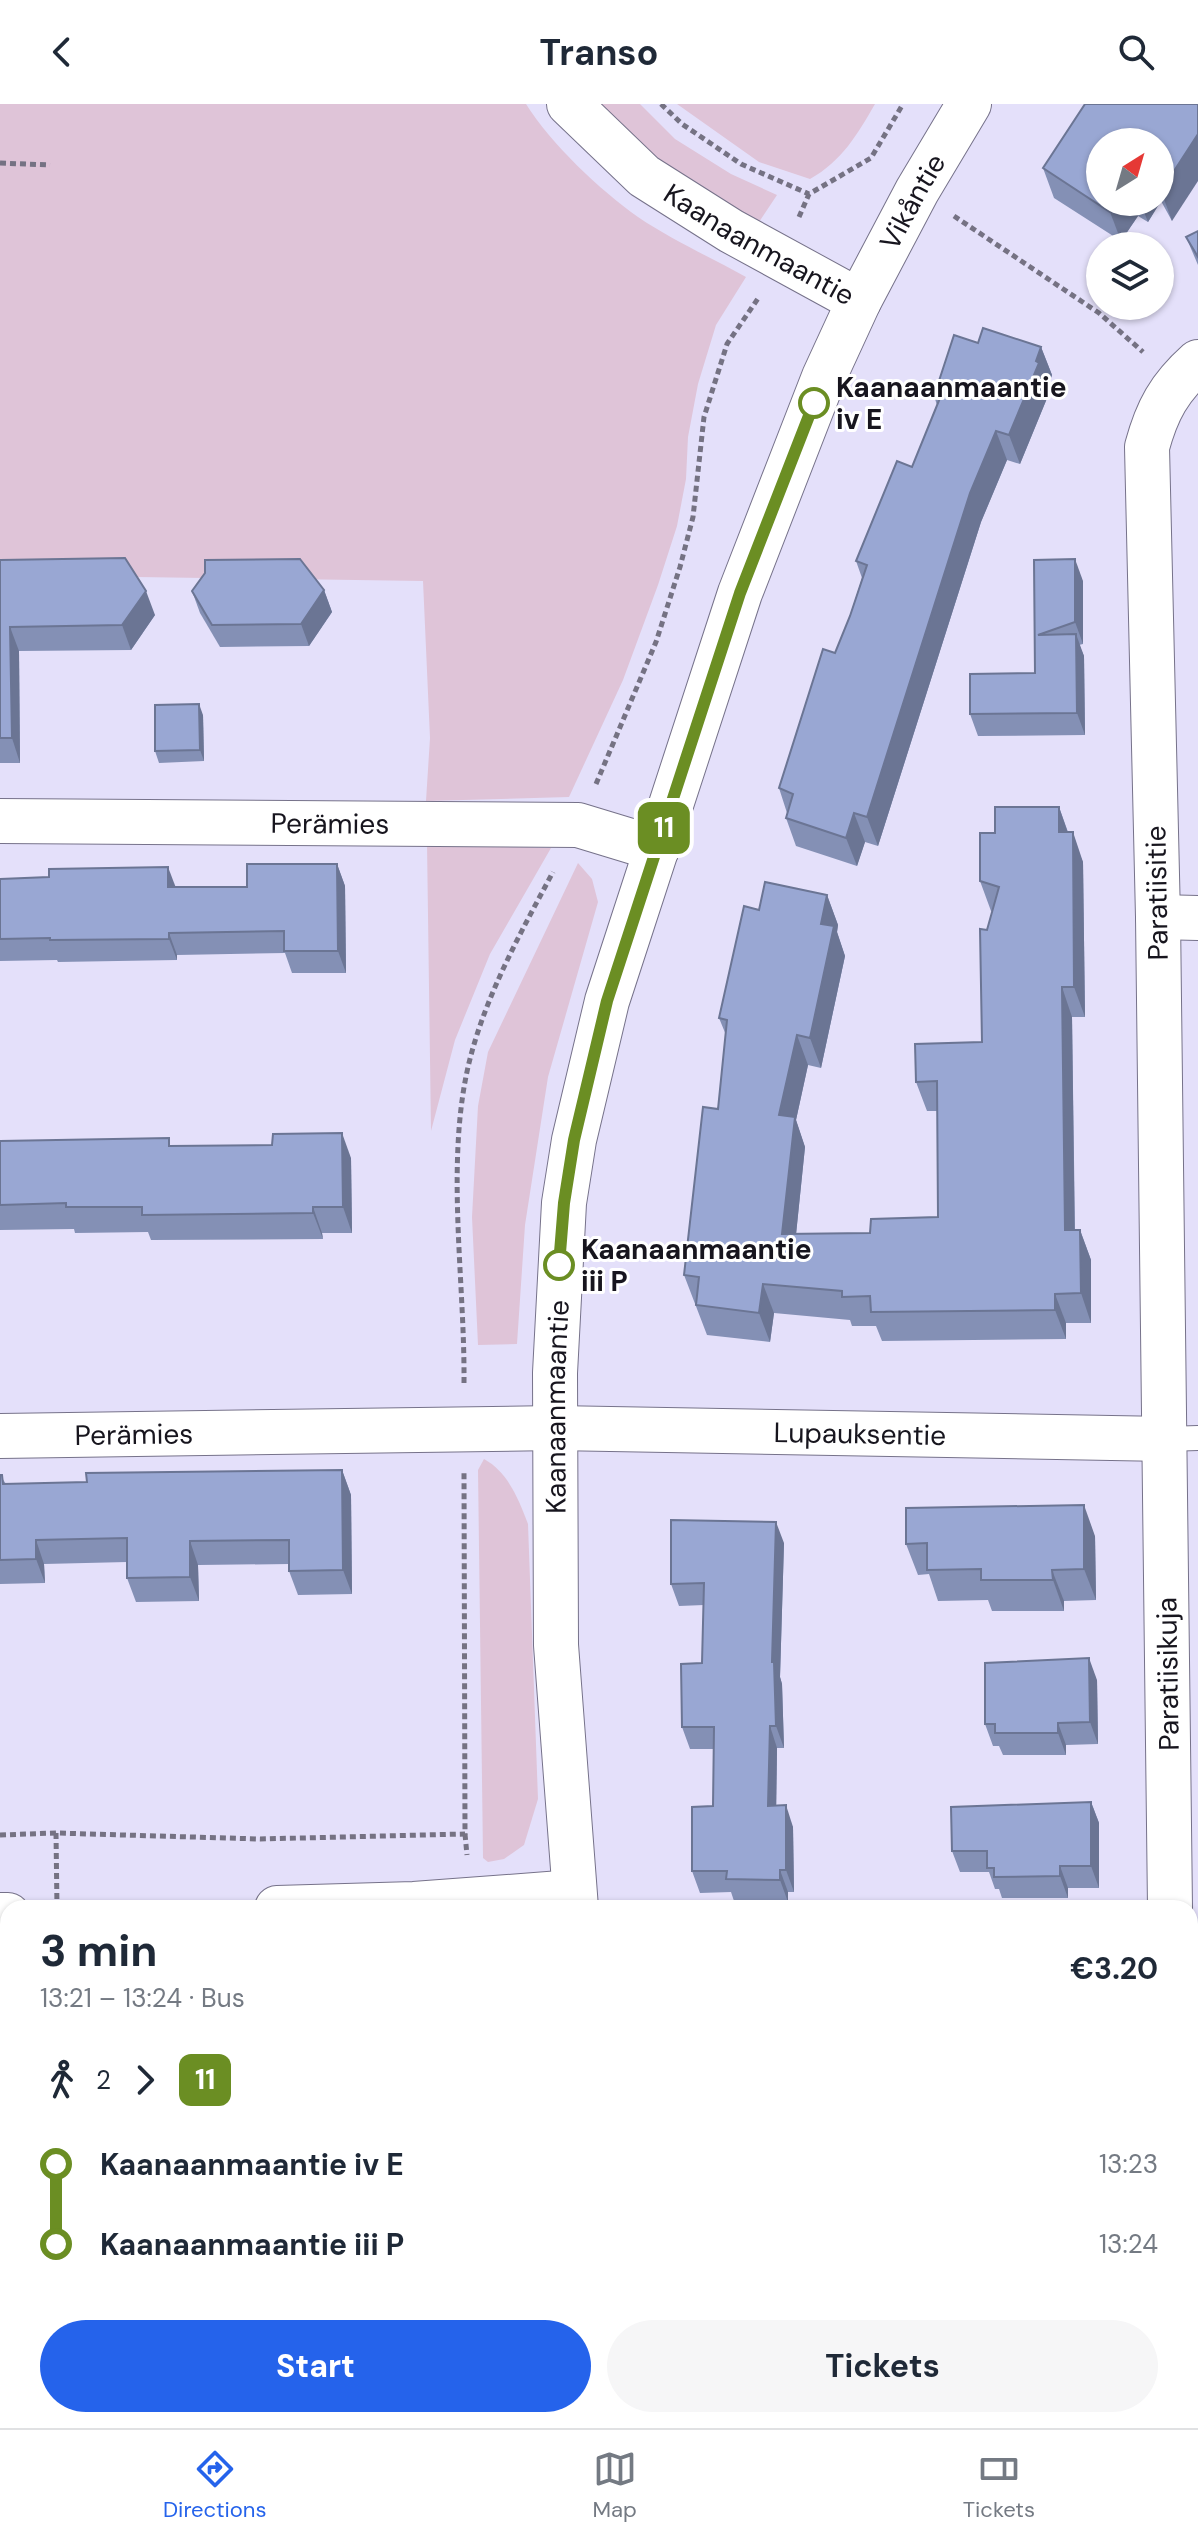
<!DOCTYPE html>
<html lang="en">
<head>
<meta charset="utf-8">
<style>
	body { margin:0; font-family:"DM Sans",sans-serif; background:#f6f6f7; color:#1f2937; height:100vh; display:flex; flex-direction:column; font-size:30px; white-space:nowrap }
	* { box-sizing:border-box; margin:0 }
	p { font-size:26px; color:#747a83 }
	.icon { flex:none; width:44px; height:44px; fill:none; stroke:currentColor; stroke-width:2; stroke-linecap:round; stroke-linejoin:round }
	.map { position:relative; flex:1; overflow:hidden }
	.details { position:absolute; left:0px; top:1796px; width:1198px; height:528px; display:flex; flex-direction:column; background:#fff; border-radius:24px 24px 0 0; box-shadow:0 2px 6px #0004 }
	.details>* { flex:none }
	.badge { padding:0 16px; border-radius:12px; font-size:28px; line-height:52px }
	.needle { width:52px; rotate:37deg }
	.buttons { position:absolute; left:1086px; top:24px; display:grid; gap:16px }
	.buttons a { display:grid; place-items:center; width:88px; height:88px; border-radius:50%; background:#fff; box-shadow:0 2px 6px #0004; font-size:40px }
	.map>.badge { position:absolute; translate:-50% -50%; box-shadow:0 0 0 4px #fff }
	.legs { display:flex; align-items:center; gap:12px; height:88px; padding:0 40px; font-size:26px }
	.legs p { margin-inline-start:auto }
	.overview { display:flex; align-items:center; justify-content:space-between; height:136px; padding:0 40px }
	h1 { font-size:44px; font-weight:700; line-height:60px }
	.cta { display:flex; gap:16px; margin-top:auto; padding:16px 40px }
	.cta a { flex:1; height:92px; border-radius:48px; background:#2563eb; color:#fff; font-size:32px; font-weight:700; line-height:92px; text-align:center }
	.cta a+a { background:#f6f6f7; color:#1f2937 }
	ul { padding:0 40px; list-style:none }
	li { display:flex; align-items:center; gap:28px; height:80px; font-size:30px }
	li i { display:grid; place-items:center; width:12px; height:100%; margin:0 10px; background:currentColor }
	li i::after { content:''; width:20px; height:20px; margin:-10px; border:6px solid; border-radius:50%; background:#fff }
	li p { margin-inline-start:auto }
	li:first-child i { background:linear-gradient(#0000 50%,currentColor 0) }
	li:last-child i { background:linear-gradient(currentColor 50%,#0000 0) }
	header { display:flex; justify-content:space-between; align-items:center; height:104px; padding:0 40px; background:#fff; font-size:36px; font-weight:700 }
	.tabs { display:flex; justify-content:space-around; align-items:center; height:112px; border-top:2px solid #e0e1e3; background:#fff; font-size:22px; color:#747a83 }
	.tabs a { display:grid; justify-items:center; gap:4px }
	.tabs .selected { color:#2563eb }
	.map>svg:first-child { display:block }
	.green { fill:#dfc4d8 }
	.lines { fill:none; stroke-linecap:round; stroke-linejoin:round }
	.service-casing { stroke:#76728a; stroke-width:26 }
	.minor-casing { stroke:#76728a; stroke-width:46 }
	.tertiary-casing { stroke:#76728a; stroke-width:46 }
	.path { stroke:#757283; stroke-width:5; stroke-dasharray:6 4; stroke-linecap:butt }
	.service { stroke:#fff; stroke-width:24 }
	.minor { stroke:#fff; stroke-width:44 }
	.tertiary { stroke:#fff; stroke-width:44 }
	.wall { fill:#8490b5; fill-rule:evenodd }
	.shaded-wall { fill:#6b7594 }
	.building { fill:#99a7d3; stroke:#6b7594; stroke-width:2 }
	.line-1-casing { stroke:#fff; stroke-width:18 }
	.line-1 { stroke:#6b8e23; stroke-width:12 }
	.stop-1-dot { fill:#fff; stroke:#6b8e23; stroke-width:4 }
	.labels { text-anchor:middle; dominant-baseline:central; stroke-width:6; stroke-linejoin:round; paint-order:stroke }
	.street-label { font-size:28px; fill:#17151e; stroke:#fff }
	.stop-label { font-size:28px; font-weight:bold; fill:#17151e; stroke:#fff; text-anchor:start }
</style>
</head>
<body>
<header><svg class="icon" aria-label="back" viewBox="0 0 24 24"><path d="M15 5l-7 7 7 7"/></svg>Transo<svg class="icon" aria-label="search" viewBox="0 0 24 24"><circle cx="10" cy="10" r="6"/><path d="M15 15l6 6"/></svg></header>
<div class="map">
<svg width="1198" height="2324" viewBox="0 0 1198 2324">
	<rect width="100%" height="100%" fill="#e4e0fa"/>
	<!-- green -->
	<g class="green">
		<path d="M0 0H526C551 40 600 86 638 113 672 136 710 153 746 173L716 221 698 280 688 333 686 375 677 422 658 481 623 576 569 693 426 697 430 634 423 477 0 471Z"/>
		<polygon points="601,0 640,0 675,35 731,70 777,91 759,118 713,94 656,55"/>
		<path d="M677 0H875C857 31 842 57 810 75L759 58Z"/>
		<polygon points="427,739 551,744 490,850 455,936 431,1027"/>
		<polygon points="578,759 592,775 598,798 548,973 525,1121 517,1240 478,1241 472,1113 478,1002 488,948"/>
		<path d="M484 1355C508 1368 519 1396 528 1420L538 1695 524 1741 504 1755 488 1758 483 1754 478 1366Z"/>
		<polygon points="399,2316 588,2316 590,2324 399,2324"/>
		<polygon points="632,2316 667,2316 669,2324 634,2324"/>
	</g>
	<g class="lines">
		<!-- service casing -->
		<g class="service-casing">
			<polyline id="service" points="1166,1335 1198,1334"/>
		</g>
		<!-- minor casing -->
		<g class="minor-casing">
			<g id="minor">
				<path id="s1" d="M0 717 578 721 657 745"/>
				<polyline points="1158,813 1198,814"/>
				<path id="s2" d="M0 1332 555 1324 1166 1335"/>
				<path d="M1170 1804 1158 813 1147 343C1157 306 1169 284 1198 258"/>
			</g>
		</g>
		<!-- tertiary casing -->
		<g class="tertiary-casing">
			<g id="tertiary">
				<path id="s3" d="M569 0 644 72 731 127 859 197"/>
				<polyline points="277,1804 414,1800 574,1788"/>
				<path id="s4" d="M576 1804 556 1541 555 1269 564 1099 574 1036 607 897 740 489 824 273 859 197 917 87 969 0"/>
				<polyline points="0,1811 8,1811"/>
				<polyline points="687,2316 690,2324"/>
			</g>
		</g>
		<!-- path -->
		<g class="path">
			<polyline points="661,0 682,20 741,60 809,90"/>
			<polyline points="0,59 50,61"/>
			<polyline points="954,112 1099,209 1143,248"/>
			<polyline points="799,113 809,90 871,54 903,0"/>
			<polyline points="596,680 656,538 680,463 693,413 704,313 727,240 759,193"/>
			<path d="M464 1279C465 1174 444 1052 471 951 488 887 522 826 553 768"/>
			<polyline points="56,1729 57,1804"/>
			<polyline points="465,1730 467,1751"/>
			<polyline points="0,1731 56,1729 260,1735 465,1730 464,1369"/>
			<polyline points="617,2316 620,2324"/>
			<polyline points="1167,2324 1167,2316"/>
		</g>
		<!-- service -->
		<use href="#service" class="service"/>
		<!-- minor -->
		<use href="#minor" class="minor"/>
		<!-- tertiary -->
		<use href="#tertiary" class="tertiary"/>
	</g>
	<!-- wall -->
	<g class="wall">
		<path d="M1198 0 1172 117 1161 97 1148 118 1138 112 1121 137 1054 94 1043 64ZM1160 38V98H1100Z"/>
		<polygon points="1198,127 1198,161 1186,133"/>
		<polygon points="978,239 1041,243 1052,271 1048,282 1050,287 1020,360 1007,356 981,418 878,742 865,738 857,762 796,742 786,714 787,709 779,684 850,512 862,474 856,457 912,363 937,301 934,292"/>
		<polygon points="0,456 155,511 131,546 19,547 20,659 0,659"/>
		<polygon points="1034,456 1083,477 1083,540 1079,541 1084,552 1085,631 978,632 970,610 1035,569"/>
		<polygon points="324,486 332,508 309,542 220,543 200,509 192,487"/>
		<polygon points="203,611 204,657 159,659 155,647"/>
		<polygon points="1059,703 1068,728 1083,758 1085,913 1072,913 1075,1126 1080,1126 1091,1156 1091,1219 1066,1219 1066,1235 882,1237 876,1222 852,1222 850,1216 774,1209 770,1238 707,1231 684,1171 718,1005 726,931 719,914 759,806 827,791 838,821 837,828 845,852 821,964 808,961 796,1016 805,1043 796,1130 870,1129 938,1113 937,1007 927,1007 916,978 982,938 987,826 992,807 991,807 980,777 995,729"/>
		<polygon points="337,760 345,782 346,869 292,869 285,849 177,851 177,856 58,858 57,856 0,857 0,775 175,783 247,783"/>
		<polygon points="0,1037 172,1042 351,1054 352,1129 322,1129 323,1135 151,1136 148,1128 75,1129 74,1125 0,1126"/>
		<polygon points="342,1366 351,1391 352,1490 298,1491 289,1467 289,1460 198,1461 199,1497 136,1498 127,1474 127,1458 44,1460 45,1479 0,1480 0,1371 6,1380 87,1378"/>
		<polygon points="1095,1432 1096,1496 1064,1497 1064,1507 992,1507 988,1496 938,1497 929,1470 918,1471 906,1440"/>
		<polygon points="784,1439 780,1573 782,1580 784,1644 777,1644 776,1701 793,1723 794,1788 788,1788 788,1798 734,1797 731,1788 700,1789 692,1767 713,1702 714,1645 690,1645 682,1623 702,1559 704,1501 679,1502 671,1480"/>
		<polygon points="1097,1576 1098,1640 1066,1641 1066,1651 1003,1651 999,1642 993,1642 985,1620"/>
		<polygon points="1091,1698 1099,1719 1099,1784 1068,1784 1068,1794 1002,1794 999,1785 995,1785 989,1768 960,1768 952,1747"/>
	</g>
	<!-- shaded-wall -->
	<g class="shaded-wall">
		<polygon points="1198,30 1198,77 1172,117 1161,87"/>
		<polygon points="1160,95 1161,97 1148,118 1140,98 1160,98"/>
		<polygon points="1116,98 1133,98 1138,112 1121,137 1110,108"/>
		<polygon points="1041,243 1052,271 1048,282 1050,287 1020,360 1009,331"/>
		<polygon points="996,327 1007,356 981,418 878,742 867,713 970,389"/>
		<polygon points="1075,455 1083,477 1083,540 1075,518"/>
		<polygon points="324,486 332,508 309,542 301,520"/>
		<polygon points="146,487 155,511 131,546 122,521"/>
		<polygon points="10,523 19,547 20,659 12,634"/>
		<polygon points="1076,530 1084,552 1085,631 1077,609"/>
		<polygon points="199,600 203,611 204,657 200,646"/>
		<polygon points="1059,703 1069,732 1059,728"/>
		<polygon points="854,709 865,738 857,762 846,734"/>
		<polygon points="1073,728 1083,758 1085,913 1074,883"/>
		<polygon points="337,760 345,782 346,869 338,847"/>
		<polygon points="168,763 176,784 168,783"/>
		<polygon points="827,791 838,821 837,828 845,852 821,964 810,934 821,820"/>
		<polygon points="169,829 177,851 177,856 169,835"/>
		<polygon points="1062,883 1072,913 1075,1156 1065,1126"/>
		<polygon points="797,931 808,961 796,1016 805,1043 793,1160 782,1130 779,1011"/>
		<polygon points="342,1029 351,1054 352,1129 343,1103"/>
		<polygon points="313,1103 322,1129 323,1135 313,1109"/>
		<polygon points="1080,1126 1091,1156 1091,1219 1081,1189"/>
		<polygon points="763,1180 774,1209 770,1238 759,1209"/>
		<polygon points="1055,1190 1066,1219 1066,1235 1055,1206"/>
		<polygon points="342,1366 351,1391 352,1490 343,1466"/>
		<polygon points="1084,1401 1095,1432 1096,1496 1084,1465"/>
		<polygon points="776,1418 784,1439 780,1573 782,1580 784,1644 776,1622 772,1558"/>
		<polygon points="36,1436 44,1460 45,1479 36,1455"/>
		<polygon points="190,1437 198,1461 199,1497 190,1473"/>
		<polygon points="1052,1466 1064,1497 1064,1507 1053,1476"/>
		<polygon points="1089,1554 1097,1576 1098,1640 1090,1618"/>
		<polygon points="1058,1619 1066,1641 1066,1651 1058,1629"/>
		<polygon points="770,1622 777,1644 776,1723 768,1702"/>
		<polygon points="1091,1698 1099,1719 1099,1784 1091,1762"/>
		<polygon points="786,1701 793,1723 794,1788 786,1766"/>
		<polygon points="1060,1762 1068,1784 1068,1794 1060,1772"/>
		<polygon points="780,1766 788,1788 788,1798 780,1776"/>
		<polygon points="188,2316 198,2316 199,2324 188,2324"/>
	</g>
	<!-- building -->
	<g class="building">
		<polygon points="1085,0 1198,0 1198,30 1161,87 1160,85 1160,38 1100,38 1100,98 1116,98 1110,108 1043,64"/>
		<polygon points="1198,127 1198,153 1186,133"/>
		<polygon points="983,224 1041,243 1036,257 1039,259 1009,331 996,327 970,389 867,713 854,709 846,734 786,714 793,690 779,684 823,545 835,549 850,512 867,461 856,457 897,357 912,363 940,294 934,292 954,231 978,239"/>
		<polygon points="125,454 146,487 122,521 10,523 12,634 0,634 0,456"/>
		<polygon points="300,455 324,486 301,520 212,521 192,487 205,469 205,456"/>
		<polygon points="1075,455 1075,518 1038,531 1076,530 1077,609 970,610 970,570 1035,569 1034,456"/>
		<polygon points="199,600 200,646 155,647 155,601"/>
		<polygon points="995,703 1059,703 1059,728 1073,728 1074,883 1062,883 1065,1126 1080,1126 1081,1189 1055,1190 1055,1206 871,1208 870,1192 842,1193 842,1187 763,1180 759,1209 696,1201 699,1173 684,1171 703,1003 718,1005 727,916 719,914 744,802 759,806 765,778 827,791 821,820 834,822 810,934 797,931 779,1011 795,1013 782,1130 870,1129 871,1115 938,1113 937,977 916,978 915,940 982,938 980,825 987,826 999,783 980,777 980,729 995,729"/>
		<polygon points="247,760 337,760 338,847 284,847 284,827 169,829 169,835 50,836 50,834 0,835 0,775 49,773 49,765 168,763 168,783 247,783"/>
		<polygon points="342,1029 343,1103 313,1103 313,1109 142,1111 142,1103 66,1103 66,1099 0,1101 0,1037 169,1034 169,1042 272,1041 273,1030"/>
		<polygon points="342,1366 343,1466 289,1467 289,1436 190,1437 190,1473 127,1474 127,1434 36,1436 36,1455 0,1456 0,1371 2,1371 3,1380 87,1378 86,1369"/>
		<polygon points="1084,1401 1084,1465 1052,1466 1053,1476 981,1476 981,1465 927,1466 927,1439 906,1440 906,1404"/>
		<polygon points="671,1416 776,1418 772,1558 774,1558 776,1622 770,1622 768,1702 786,1701 786,1766 780,1766 780,1776 726,1775 727,1767 692,1767 692,1703 713,1702 714,1623 682,1623 681,1560 702,1559 704,1479 671,1480"/>
		<polygon points="1089,1554 1090,1618 1058,1619 1058,1629 995,1629 995,1620 985,1620 985,1559"/>
		<polygon points="1091,1698 1091,1762 1060,1762 1060,1772 994,1773 994,1764 987,1764 987,1747 952,1747 951,1703"/>
		<rect x="113" y="2316" width="75" height="8"/>
	</g>
	<g class="lines">
		<!-- line-1 casing -->
		<g class="line-1-casing">
			<polyline id="line-1" points="559,1161 564,1099 574,1036 607,897 740,489 814,299"/>
		</g>
		<!-- line-1 -->
		<use href="#line-1" class="line-1"/>
	</g>
	<!-- markers -->
	<g class="stop-1-dot">
		<circle cx="814" cy="299" r="14"/>
		<circle cx="559" cy="1161" r="14"/>
	</g>
	<g class="labels">
		<!-- street labels -->
		<g class="street-label">
			<text stroke="none"><textPath href="#s4" startOffset="1770">Vikåntie</textPath></text>
			<text stroke="none"><textPath href="#s3" startOffset="238">Kaanaanmaantie</textPath></text>
			<text stroke="none"><textPath href="#s1" startOffset="330">Perämies</textPath></text>
			<text transform="translate(1157 789) rotate(-91)">Paratiisitie</text>
			<text stroke="none"><textPath href="#s4" startOffset="502">Kaanaanmaantie</textPath></text>
			<text stroke="none"><textPath href="#s2" startOffset="860">Lupauksentie</textPath></text>
			<text stroke="none"><textPath href="#s2" startOffset="134">Perämies</textPath></text>
			<text transform="translate(1168 1570) rotate(-91)">Paratiisikuja</text>
		</g>
		<!-- stop labels -->
		<g class="stop-label">
			<text x="836" y="283">Kaanaanmaantie<tspan x="836" dy="32">iv E</tspan></text>
			<text x="581" y="1145">Kaanaanmaantie<tspan x="581" dy="32">iii P</tspan></text>
		</g>
	</g>
</svg>
<div class="buttons">
<a><svg class="needle" viewBox="-14 -14 28 28"><path d="M0-13l5 13h-10z" fill="#e53935"/><path d="M0 13l5-13h-10z" fill="#747a83"/></svg></a>
<a><svg class="icon" aria-label="layers" viewBox="0 0 24 24"><path d="M12 4l9 5-9 5-9-5zM3 14l9 5 9-5"/></svg></a>
</div>
<b class="badge" style="left:664px;top:724px;background:#6b8e23;color:#fff">11</b>
<section class="details">
<div class="overview"><div><h1>3 min</h1><p>13:21 – 13:24 · Bus</p></div><b>€3.20</b></div>
<div class="legs"><svg class="icon" aria-label="walk" viewBox="0 0 24 24"><circle cx="13" cy="4" r="2"/><path d="M13 8l-2 6 4 7M11 14l-3 7M7 12l3-4h3l4 4"/></svg>2<svg class="icon" aria-label="forward" viewBox="0 0 24 24"><path d="M9 5l7 7-7 7"/></svg><b class="badge" style="background:#6b8e23;color:#fff">11</b></div>
<ul>
<li><i style="color:#6b8e23"></i><b>Kaanaanmaantie iv E</b><p>13:23</p></li>
<li><i style="color:#6b8e23"></i><b>Kaanaanmaantie iii P</b><p>13:24</p></li>
</ul>
<div class="cta"><a>Start</a><a>Tickets</a></div>
</section>
</div>
<nav class="tabs">
<a class="selected"><svg class="icon" aria-label="directions" viewBox="0 0 24 24"><path d="M12 3l9 9-9 9-9-9zM9 14v-3h6M13 9l2 2-2 2"/></svg>Directions</a>
<a><svg class="icon" aria-label="map" viewBox="0 0 24 24"><path d="M3 6l6-2 6 2 6-2v14l-6 2-6-2-6 2zM9 4v14M15 6v14"/></svg>Map</a>
<a><svg class="icon" aria-label="tickets" viewBox="0 0 24 24"><path d="M3 7h18v10H3zM15 7v10"/></svg>Tickets</a>
</nav>
</body>
</html>
